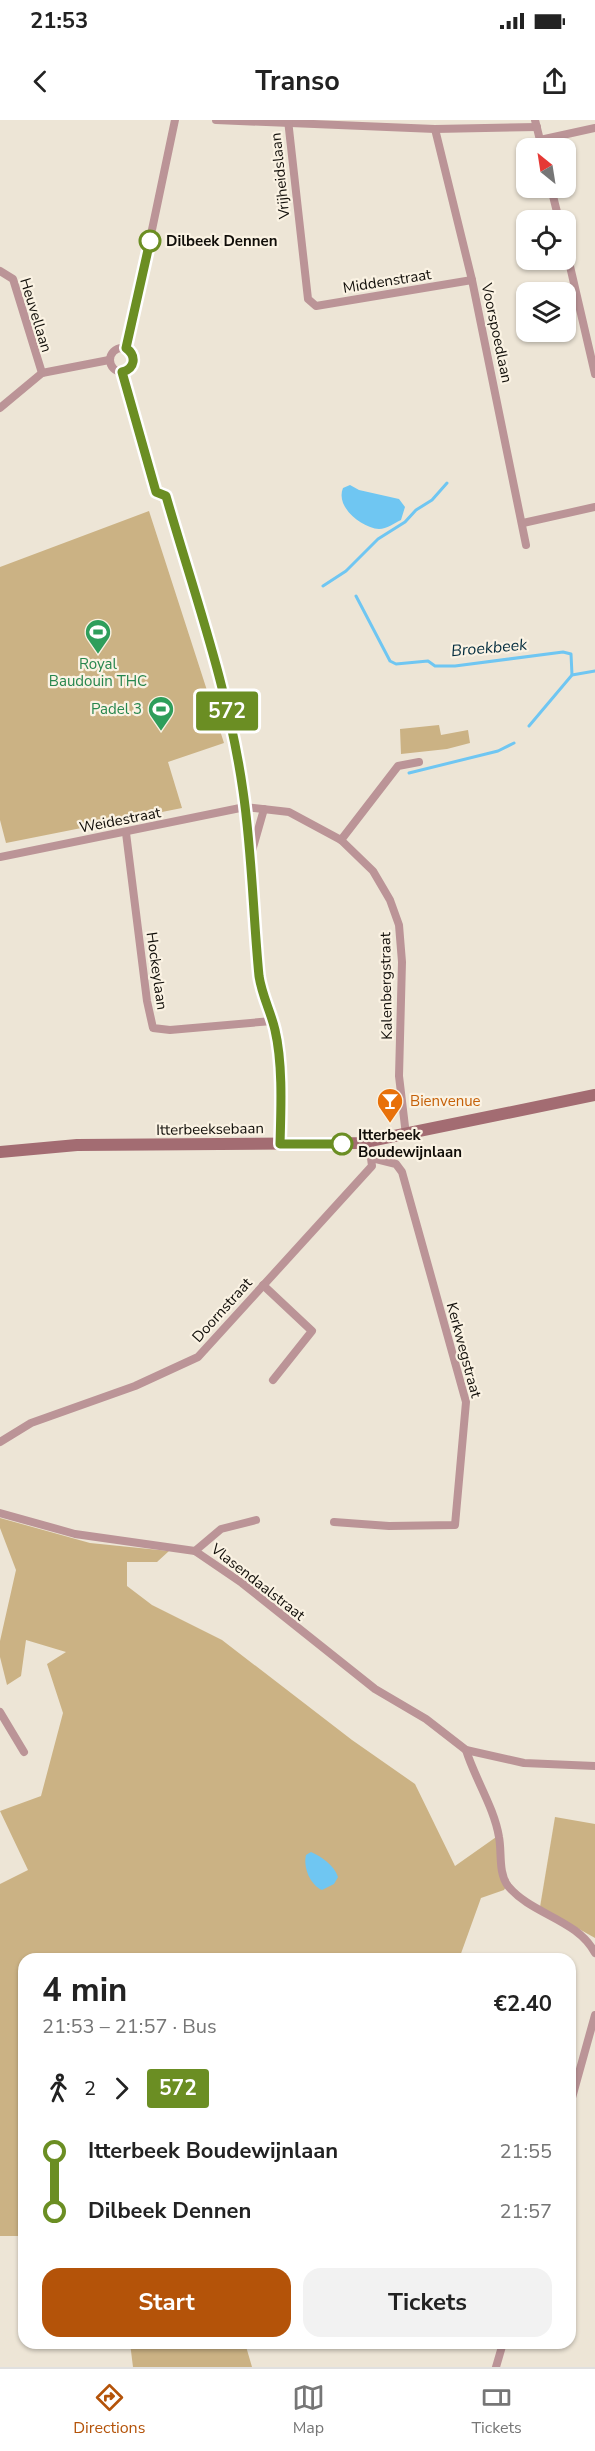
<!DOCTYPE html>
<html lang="en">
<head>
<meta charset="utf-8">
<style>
	body { margin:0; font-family:"Nunito Sans",sans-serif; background:#f2f2f2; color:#222; height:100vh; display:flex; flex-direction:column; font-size:22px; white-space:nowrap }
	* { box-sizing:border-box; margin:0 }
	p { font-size:20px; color:#767676 }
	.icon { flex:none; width:33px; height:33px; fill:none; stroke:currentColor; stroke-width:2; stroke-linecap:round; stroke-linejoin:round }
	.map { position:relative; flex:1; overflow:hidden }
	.panel { position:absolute; left:18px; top:1833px; width:558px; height:396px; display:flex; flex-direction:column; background:#fff; border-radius:18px; box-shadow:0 2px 4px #0004 }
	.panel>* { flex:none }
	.badge { padding:0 12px; border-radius:4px; font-size:21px; line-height:39px }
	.needle { width:39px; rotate:330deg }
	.tools { position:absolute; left:516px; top:18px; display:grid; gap:12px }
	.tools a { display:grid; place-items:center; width:60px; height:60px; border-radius:12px; background:#fff; box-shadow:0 2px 4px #0004; font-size:30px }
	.map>.badge { position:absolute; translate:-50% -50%; box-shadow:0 0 0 3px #fff }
	.legs { display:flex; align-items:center; gap:9px; height:66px; padding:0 24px; font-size:20px }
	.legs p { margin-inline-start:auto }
	.overview { display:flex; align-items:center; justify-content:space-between; height:102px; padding:0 24px }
	h1 { font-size:33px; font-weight:700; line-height:45px }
	.cta { display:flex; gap:12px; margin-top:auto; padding:12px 24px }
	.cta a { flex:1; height:69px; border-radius:18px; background:#b45309; color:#fff; font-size:24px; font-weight:700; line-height:69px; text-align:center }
	.cta a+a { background:#f2f2f2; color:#222 }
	ul { padding:0 24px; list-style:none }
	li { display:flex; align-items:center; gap:21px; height:60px; font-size:22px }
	li i { display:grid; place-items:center; width:9px; height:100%; margin:0 8px; background:currentColor }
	li i::after { content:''; width:15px; height:15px; margin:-8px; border:4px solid; border-radius:50%; background:#fff }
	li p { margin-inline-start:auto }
	li:first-child i { background:linear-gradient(#0000 50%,currentColor 0) }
	li:last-child i { background:linear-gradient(currentColor 50%,#0000 0) }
	.status { display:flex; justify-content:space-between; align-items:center; height:42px; padding:0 30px; background:#fff; direction:ltr }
	.status svg { height:16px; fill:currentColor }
	header { display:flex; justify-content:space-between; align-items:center; height:78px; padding:0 24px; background:#fff; font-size:27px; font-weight:700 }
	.tabs { display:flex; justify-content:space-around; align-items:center; height:84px; border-top:2px solid #e0e0e0; background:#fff; font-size:16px; color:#767676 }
	.tabs a { display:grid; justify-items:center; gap:3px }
	.tabs .active { color:#b45309 }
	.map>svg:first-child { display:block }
	.green { fill:#cbb284 }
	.water { fill:#6fc6f2 }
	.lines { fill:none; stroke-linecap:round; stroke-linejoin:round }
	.stream { stroke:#6fc6f2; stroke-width:3 }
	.minor { stroke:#bb9497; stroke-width:8 }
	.secondary { stroke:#a36c72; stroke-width:12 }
	.line-1-casing { stroke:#fff; stroke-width:14 }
	.line-1 { stroke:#6b8e23; stroke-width:9 }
	.stop-1-dot { fill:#fff; stroke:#6b8e23; stroke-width:3 }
	.labels { text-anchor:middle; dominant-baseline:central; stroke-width:4.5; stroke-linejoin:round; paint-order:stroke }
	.street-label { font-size:15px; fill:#110e09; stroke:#faf2e3 }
	.stop-label { font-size:15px; font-weight:bold; fill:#110e09; stroke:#faf2e3; text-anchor:start }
	.leisure-label { font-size:15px; fill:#27864d; stroke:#faf2e3 }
	.food-label { font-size:15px; fill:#c56008; stroke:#faf2e3; text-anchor:start }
	.water-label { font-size:16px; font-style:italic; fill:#042d3f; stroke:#faf2e3 }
</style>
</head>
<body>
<div class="status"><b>21:53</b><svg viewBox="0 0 49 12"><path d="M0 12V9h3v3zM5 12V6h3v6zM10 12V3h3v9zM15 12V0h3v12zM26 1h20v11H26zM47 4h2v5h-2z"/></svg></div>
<header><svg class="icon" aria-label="back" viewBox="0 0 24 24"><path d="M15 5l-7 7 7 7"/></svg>Transo<svg class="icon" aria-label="share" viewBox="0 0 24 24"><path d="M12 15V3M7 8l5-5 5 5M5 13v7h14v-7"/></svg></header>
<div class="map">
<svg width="595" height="2247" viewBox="0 0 595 2247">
	<rect width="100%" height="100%" fill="#ede5d6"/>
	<!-- green -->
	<g class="green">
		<polygon points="149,391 224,623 168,642 182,688 6,723 0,700 0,447"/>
		<polygon points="439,605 441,615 468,610 470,623 447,629 401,634 400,609"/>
		<polygon points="0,1398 90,1423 169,1431 157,1442 127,1442 127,1466 152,1485 222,1520 352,1620 415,1664 455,1746 499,1715 507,1765 504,1770 481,1778 459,1839 24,1839 24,2116 0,2116 0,1764 28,1750 0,1691 41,1676 63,1593 47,1544 66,1532 26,1520 21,1556 7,1565 0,1537 0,1521 16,1450 0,1408"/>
		<polygon points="555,1697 595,1704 595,1818 540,1787"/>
		<polygon points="130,2223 245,2223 252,2247 133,2247"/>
	</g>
	<!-- water -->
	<g class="water">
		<path d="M350 365 359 370 399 379 405 387 401 400C394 403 387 409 379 409 362 408 335 387 343 368Z"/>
		<path d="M311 1732C322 1737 334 1745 338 1757L334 1764 322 1770C310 1765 303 1747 306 1735Z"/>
	</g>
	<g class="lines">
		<!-- stream -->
		<g class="stream">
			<polyline points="323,466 346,451 378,419 405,402 416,390 432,380 447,363"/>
			<polyline points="356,476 390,541 396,544 428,541 435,546 455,546 563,532 571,534 572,555"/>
			<polyline points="529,606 572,555 595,551"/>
			<polyline points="409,653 498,631 514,623"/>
		</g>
		<!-- minor -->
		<g class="minor">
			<polyline points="216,0 435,9 537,7"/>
			<polyline points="288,0 308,179 316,186 472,160"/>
			<polyline points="535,0 542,28"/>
			<polyline points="435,9 472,160 526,425"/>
			<polyline points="540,20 595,8"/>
			<polyline points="551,68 559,100"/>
			<polyline points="566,129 595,254"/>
			<polyline points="0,151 13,159 42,253"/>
			<circle cx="122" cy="240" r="12"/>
			<polyline points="127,229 175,0"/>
			<path d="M122 252 156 372 166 376C194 473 229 571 243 671 252 732 253 794 259 856 262 876 271 892 276 910 283 942 281 991 280 1024"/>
			<polyline points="0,288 42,253 109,240"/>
			<polyline points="523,403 595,387"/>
			<polyline points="126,713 147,881 153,908 170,910 272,901"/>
			<polyline points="341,720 398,646 419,642"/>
			<polyline points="252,731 264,689"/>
			<polyline points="0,737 245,687 289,692 341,720 373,751 390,780 399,805 402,842 399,956 406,1015"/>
			<polyline points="263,1165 312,1211 273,1260"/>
			<polyline points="0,1322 31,1303 135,1266 198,1237 372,1046 369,1022"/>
			<polyline points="0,1393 75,1414 195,1431 242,1463 375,1569 426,1599 466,1630 524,1643 595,1646"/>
			<polyline points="334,1402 389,1406 455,1405 466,1282 402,1052 396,1044 372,1038"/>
			<polyline points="195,1431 221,1409 256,1400"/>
			<polyline points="0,1592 24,1632"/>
			<path d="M466 1630C475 1659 494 1687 499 1717 502 1732 498 1753 508 1766 532 1795 577 1799 595 1833"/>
			<polyline points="570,1985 595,1895"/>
			<polyline points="496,2247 503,2223"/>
		</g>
		<!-- secondary -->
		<polyline class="secondary" points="0,1032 77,1025 360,1023 595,975"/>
	</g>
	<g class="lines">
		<!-- line-1 casing -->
		<g class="line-1-casing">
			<path id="line-1" d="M150 121 126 228C137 236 135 249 122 252L156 372 166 376C194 473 229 571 243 671 252 732 253 794 259 856 262 876 271 892 275 910 283 944 281 989 280 1024H342"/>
		</g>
		<!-- line-1 -->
		<use href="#line-1" class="line-1"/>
	</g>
	<!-- icons -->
	<defs>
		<g id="stadium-pin" transform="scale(1.35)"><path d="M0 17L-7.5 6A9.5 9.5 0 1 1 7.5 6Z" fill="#2e9e5b" stroke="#faf2e3"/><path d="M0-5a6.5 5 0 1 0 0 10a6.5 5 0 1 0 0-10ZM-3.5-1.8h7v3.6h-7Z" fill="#fff"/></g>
		<g id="bar-pin" transform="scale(1.35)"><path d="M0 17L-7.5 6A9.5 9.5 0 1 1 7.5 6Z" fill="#e8710a" stroke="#faf2e3"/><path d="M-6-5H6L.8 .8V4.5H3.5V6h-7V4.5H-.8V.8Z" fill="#fff"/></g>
	</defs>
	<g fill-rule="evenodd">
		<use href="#stadium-pin" x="98" y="512"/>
		<use href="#stadium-pin" x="161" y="589"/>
		<use href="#bar-pin" x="390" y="981"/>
	</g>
	<!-- markers -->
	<g class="stop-1-dot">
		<circle cx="150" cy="121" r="10"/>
		<circle cx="342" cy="1024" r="10"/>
	</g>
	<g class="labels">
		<!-- street labels -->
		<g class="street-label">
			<text transform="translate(280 56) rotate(-96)">Vrijheidslaan</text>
			<text transform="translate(387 161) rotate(-9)">Middenstraat</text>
			<text transform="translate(36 195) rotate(73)">Heuvellaan</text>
			<text transform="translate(497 213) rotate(78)">Voorspoedlaan</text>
			<text transform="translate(120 700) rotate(-11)">Weidestraat</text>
			<text transform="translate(157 851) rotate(82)">Hockeylaan</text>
			<text transform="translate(386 866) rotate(-91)">Kalenbergstraat</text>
			<text transform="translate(210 1009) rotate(-1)">Itterbeeksebaan</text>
			<text transform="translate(222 1190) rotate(-48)">Doornstraat</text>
			<text transform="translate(464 1230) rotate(75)">Kerkwegstraat</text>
			<text transform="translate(258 1462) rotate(38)">Vlasendaalstraat</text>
		</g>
		<!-- stop labels -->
		<g class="stop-label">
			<text x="166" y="121">Dilbeek Dennen</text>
			<text x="358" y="1015">Itterbeek<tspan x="358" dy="17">Boudewijnlaan</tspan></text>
		</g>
		<!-- leisure labels -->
		<g class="leisure-label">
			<text x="98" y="544">Royal<tspan x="98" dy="17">Baudouin THC</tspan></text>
			<text x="142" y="589" text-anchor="end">Padel 3</text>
		</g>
		<!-- food labels -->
		<g class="food-label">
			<text x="410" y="981">Bienvenue</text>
		</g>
		<!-- water labels -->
		<g class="water-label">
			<text transform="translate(489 528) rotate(-5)">Broekbeek</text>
		</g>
	</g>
</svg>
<div class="tools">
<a><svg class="needle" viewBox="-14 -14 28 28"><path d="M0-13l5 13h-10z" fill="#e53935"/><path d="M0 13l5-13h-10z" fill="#767676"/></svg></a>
<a><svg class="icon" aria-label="locate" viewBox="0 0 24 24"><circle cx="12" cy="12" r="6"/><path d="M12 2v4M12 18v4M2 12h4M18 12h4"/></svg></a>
<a><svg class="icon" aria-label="layers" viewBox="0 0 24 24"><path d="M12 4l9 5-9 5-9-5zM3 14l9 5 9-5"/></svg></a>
</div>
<b class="badge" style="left:227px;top:591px;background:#6b8e23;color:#fff">572</b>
<section class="panel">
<div class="overview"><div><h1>4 min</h1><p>21:53 – 21:57 · Bus</p></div><b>€2.40</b></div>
<div class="legs"><svg class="icon" aria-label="walk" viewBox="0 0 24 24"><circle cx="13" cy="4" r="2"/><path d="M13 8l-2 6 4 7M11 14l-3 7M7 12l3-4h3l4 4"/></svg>2<svg class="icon" aria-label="forward" viewBox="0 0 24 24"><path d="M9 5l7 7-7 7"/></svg><b class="badge" style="background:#6b8e23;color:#fff">572</b></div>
<ul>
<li><i style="color:#6b8e23"></i><b>Itterbeek Boudewijnlaan</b><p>21:55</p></li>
<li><i style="color:#6b8e23"></i><b>Dilbeek Dennen</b><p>21:57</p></li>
</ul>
<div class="cta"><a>Start</a><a>Tickets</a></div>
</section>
</div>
<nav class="tabs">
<a class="active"><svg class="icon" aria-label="directions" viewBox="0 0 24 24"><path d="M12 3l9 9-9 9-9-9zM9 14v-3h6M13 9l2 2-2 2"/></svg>Directions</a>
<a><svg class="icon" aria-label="map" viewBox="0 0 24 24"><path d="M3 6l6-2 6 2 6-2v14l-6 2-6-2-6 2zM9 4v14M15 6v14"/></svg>Map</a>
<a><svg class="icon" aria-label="tickets" viewBox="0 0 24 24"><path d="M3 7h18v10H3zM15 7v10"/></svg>Tickets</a>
</nav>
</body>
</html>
